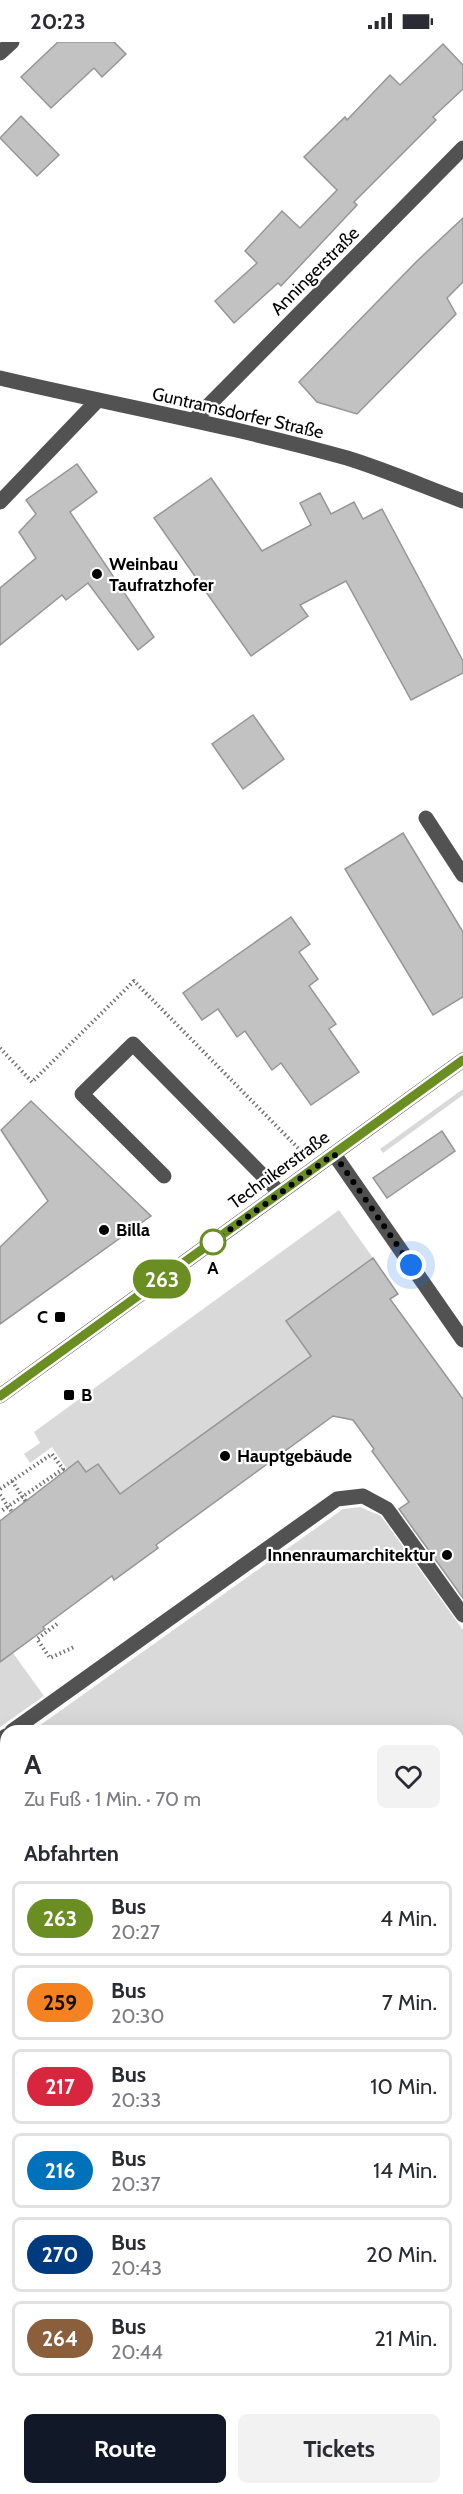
<!DOCTYPE html>
<html lang="de">
<head>
<meta charset="utf-8">
<style>
	body { margin:0; font-family:Cabin,sans-serif; background:#f2f2f3; color:#2b2b33; height:100vh; display:flex; flex-direction:column; font-size:22px; white-space:nowrap }
	* { box-sizing:border-box; margin:0 }
	p { font-size:20px; color:#7c7c81 }
	.icon { flex:none; width:33px; height:33px; fill:none; stroke:currentColor; stroke-width:2; stroke-linecap:round; stroke-linejoin:round }
	.map { position:relative; flex:1; overflow:hidden }
	.panel { position:absolute; left:0px; top:1683px; width:464px; height:770px; display:flex; flex-direction:column; background:#fff; border-radius:18px 18px 0 0; box-shadow:0 6px 24px #0002 }
	.panel>* { flex:none }
	.badge { padding:0 12px; border-radius:20px; font-size:21px; line-height:39px }
	.you { position:absolute; width:30px; height:30px; margin:-15px; border:4px solid #fff; border-radius:50%; background:#1a73e8; box-shadow:0 0 0 9px #1a73e833 }
	.map>.badge { position:absolute; translate:-50% -50%; box-shadow:0 0 0 3px #fff }
	h2 { padding:0 24px; font-size:22px; line-height:54px }
	.round { display:grid; place-items:center; flex:none; width:63px; height:63px; border-radius:9px; background:#f2f2f3 }
	.headline { display:flex; align-items:center; justify-content:space-between; height:102px; padding:0 24px }
	h1 { font-size:28px; font-weight:800; line-height:45px }
	.cta { display:flex; gap:12px; margin-top:auto; padding:12px 24px }
	.cta a { flex:1; height:69px; border-radius:9px; background:#111827; color:#fff; font-size:24px; font-weight:800; line-height:69px; text-align:center }
	.cta a+a { background:#f2f2f3; color:#2b2b33 }
	ul { padding:0; list-style:none }
	li { display:flex; align-items:center; gap:18px; height:75px; margin:0 12px 9px; padding:0 12px; border:3px solid #e1e1e2; border-radius:9px }
	li div { flex:1 }
	li b { display:block; font-size:22px }
	li em { font-style:normal }
	li .badge { min-width:66px; font-weight:700; text-align:center }
	.status { display:flex; justify-content:space-between; align-items:center; height:42px; padding:0 30px; background:#fff; direction:ltr }
	.status svg { height:16px; fill:currentColor }
	.map>svg:first-child { display:block }
	.green { fill:#d9d9d9 }
	.building { fill:#c2c2c2; stroke:#969696; stroke-width:1.5 }
	.lines { fill:none; stroke-linecap:round; stroke-linejoin:round }
	.path { stroke:#747474; stroke-width:4; stroke-dasharray:1.5 3; stroke-linecap:butt }
	.minor { stroke:#525252; stroke-width:15 }
	.line-casing { stroke:#fff; stroke-width:14 }
	.line { stroke:#6b8e23; stroke-width:9 }
	.walk { stroke:#000; stroke-width:6; stroke-dasharray:0 10.8 }
	.poi-dot { fill:#000; stroke:#fff; stroke-width:2 }
	.stop-dot { fill:#fff; stroke:#6b8e23; stroke-width:3 }
	.labels { text-anchor:middle; dominant-baseline:central; stroke-width:4.5; stroke-linejoin:round; paint-order:stroke }
	.street-label { font-size:18px; fill:#000; stroke:#fff }
	.poi-label { font-size:18px; font-weight:bold; fill:#000; stroke:#fff; text-anchor:start }
	.stop-label { font-size:18px; font-weight:bold; fill:#000; stroke:#fff }
</style>
</head>
<body>
<div class="status"><b>20:23</b><svg viewBox="0 0 49 12"><path d="M0 12V9h3v3zM5 12V6h3v6zM10 12V3h3v9zM15 12V0h3v12zM26 1h20v11H26zM47 4h2v5h-2z"/></svg></div>
<div class="map">
<svg width="463" height="2452" viewBox="0 0 463 2452">
	<rect width="100%" height="100%" fill="#fff"/>
	<!-- green -->
	<g class="green">
		<polygon points="463,1047 463,1053 383,1111 380,1107"/>
		<polygon points="339,1168 373,1216 286,1279 311,1314 120,1452 98,1422 86,1430 78,1419 67,1427 52,1405 30,1421 24,1412 40,1401 34,1390"/>
		<polygon points="360,1465 381,1474 463,1588 463,1929 458,1934 458,1689 32,1689 343,1467"/>
		<polygon points="13,1611 44,1654 0,1685 0,1619"/>
		<polygon points="6,1708 6,1968 0,1959 0,1712"/>
		<polygon points="196,2447 196,2446 305,2447 297,2452 192,2452"/>
	</g>
	<!-- building -->
	<g class="building">
		<polygon points="58,0 114,0 126,12 102,35 94,26 51,66 21,35"/>
		<polygon points="443,2 463,23 463,47 433,75 436,78 354,160 357,163 281,244 278,241 234,281 215,259 257,221 245,209 282,169 300,186 337,148 304,115 345,75 347,78 390,33 400,43"/>
		<polygon points="21,74 59,113 37,134 0,96"/>
		<polygon points="463,176 463,240 447,256 456,272 357,372 317,360 299,340 417,219"/>
		<polygon points="77,422 97,450 70,470 154,595 138,608 88,541 66,558 62,553 0,603 0,546 36,516 19,490 36,472 26,458"/>
		<polygon points="211,436 262,509 311,483 300,461 320,451 331,472 354,460 363,477 382,467 463,619 463,631 411,658 346,539 300,563 308,574 251,614 154,476"/>
		<polygon points="253,673 284,717 243,747 212,702"/>
		<polygon points="403,791 463,890 463,955 433,973 345,827"/>
		<polygon points="291,875 310,902 299,910 318,937 309,944 336,982 329,987 359,1030 311,1063 281,1021 272,1028 245,989 237,995 218,967 202,978 183,951"/>
		<polygon points="31,1059 151,1174 0,1282 0,1205 48,1159 1,1088"/>
		<polygon points="442,1089 455,1109 387,1156 373,1136"/>
		<polygon points="373,1216 398,1252 390,1257 463,1357 463,1556 399,1467 409,1460 372,1409 374,1407 353,1378 333,1374 156,1503 158,1506 114,1538 112,1534 43,1585 45,1587 0,1620 0,1479 78,1419 86,1430 98,1422 120,1452 311,1314 286,1279"/>
	</g>
	<g class="lines">
		<!-- path -->
		<g class="path">
			<polyline points="0,1006 32,1040 134,939 301,1109"/>
			<polyline points="12,1439 26,1460"/>
			<polyline points="0,1447 52,1412 63,1427 0,1470"/>
			<polyline points="0,1453 12,1470"/>
			<polyline points="57,1582 37,1597 50,1616 74,1605"/>
		</g>
		<!-- minor -->
		<g class="minor">
			<polyline points="0,11 12,0"/>
			<path d="M0 336C115 363 233 384 347 416 386 428 425 445 463 459"/>
			<polyline points="194,378 463,106"/>
			<polyline points="0,460 97,359"/>
			<polyline points="426,776 463,833"/>
			<polyline points="334,1112 463,1298"/>
			<polyline points="164,1134 82,1052 133,1002 280,1151"/>
			<polyline points="0,1354 463,1018"/>
			<polyline points="12,1689 337,1457 363,1454 387,1467 463,1573"/>
			<polyline points="0,1698 6,1694"/>
			<polyline points="458,1946 463,1942"/>
			<polyline points="0,1979 6,1988"/>
			<polyline points="458,1993 463,1989"/>
			<polyline points="0,2226 6,2226"/>
			<polyline points="458,2305 463,2314"/>
			<polyline points="458,2329 463,2325"/>
			<polyline points="0,2346 6,2341"/>
			<polyline points="458,2394 463,2357"/>
			<polyline points="175,2452 181,2446"/>
			<polyline points="446,2452 448,2446"/>
		</g>
	</g>
	<g class="lines">
		<!-- line casing -->
		<g class="line-casing">
			<polyline id="line" points="0,1354 463,1018"/>
		</g>
		<!-- line -->
		<use href="#line" class="line"/>
		<!-- walk -->
		<polyline class="walk" points="213,1200 334,1112 411,1223"/>
	</g>
	<!-- markers -->
	<g class="poi-dot">
		<circle cx="97" cy="532" r="6"/>
		<circle cx="104" cy="1188" r="6"/>
		<rect x="54" y="1269" width="12" height="12" rx="3"/>
		<rect x="63" y="1347" width="12" height="12" rx="3"/>
		<circle cx="225" cy="1414" r="6"/>
		<circle cx="447" cy="1513" r="6"/>
	</g>
	<circle class="stop-dot" cx="213" cy="1200" r="12"/>
	<g class="labels">
		<!-- street labels -->
		<g class="street-label">
			<text transform="translate(315 229) rotate(-45)">Anningerstraße</text>
			<text transform="translate(238 371) rotate(13)">Guntramsdorfer Straße</text>
			<text transform="translate(279 1128) rotate(-36)">Technikerstraße</text>
		</g>
		<!-- poi labels -->
		<g class="poi-label">
			<text x="109" y="522">Weinbau<tspan x="109" dy="21">Taufratzhofer</tspan></text>
			<text x="116" y="1188">Billa</text>
			<text x="48" y="1275" text-anchor="end">C</text>
			<text x="81" y="1353">B</text>
			<text x="237" y="1414">Hauptgebäude</text>
			<text x="435" y="1513" text-anchor="end">Innenraumarchitektur</text>
		</g>
		<!-- stop labels -->
		<g class="stop-label">
			<text x="213" y="1226">A</text>
		</g>
	</g>
</svg>
<div class="you" style="left:411px;top:1223px"></div>
<b class="badge" style="left:162px;top:1237px;background:#6b8e23;color:#fff">263</b>
<section class="panel">
<div class="headline"><div><h1>A</h1><p>Zu Fuß · 1 Min. · 70 m</p></div><a class="round"><svg class="icon" aria-label="heart" viewBox="0 0 24 24"><path d="M12 20l-8-8c-3-5 5-10 8-4 3-6 11-1 8 4z"/></svg></a></div>
<h2>Abfahrten</h2>
<ul>
<li><span class="badge" style="background:#6b8e23;color:#fff">263</span><div><b>Bus</b><p>20:27</p></div><em>4 Min.</em></li>
<li><span class="badge" style="background:#f58220;color:#111">259</span><div><b>Bus</b><p>20:30</p></div><em>7 Min.</em></li>
<li><span class="badge" style="background:#d7263d;color:#fff">217</span><div><b>Bus</b><p>20:33</p></div><em>10 Min.</em></li>
<li><span class="badge" style="background:#0072bc;color:#fff">216</span><div><b>Bus</b><p>20:37</p></div><em>14 Min.</em></li>
<li><span class="badge" style="background:#003b80;color:#fff">270</span><div><b>Bus</b><p>20:43</p></div><em>20 Min.</em></li>
<li><span class="badge" style="background:#8b5e3c;color:#fff">264</span><div><b>Bus</b><p>20:44</p></div><em>21 Min.</em></li>
</ul>
<div class="cta"><a>Route</a><a>Tickets</a></div>
</section>
</div>
</body>
</html>
